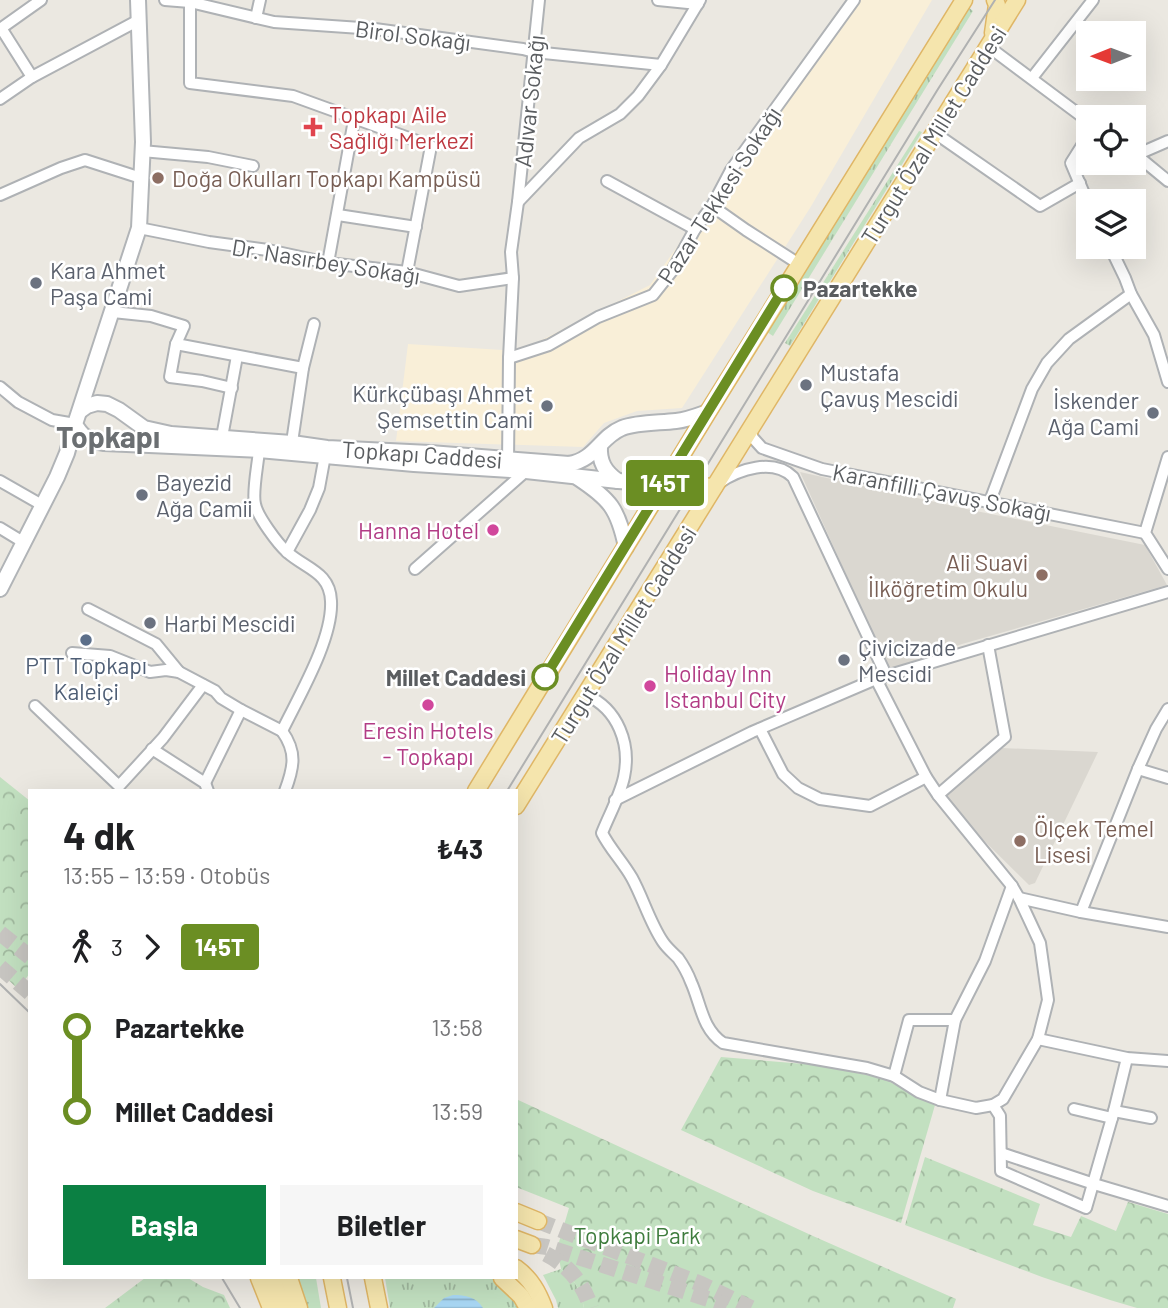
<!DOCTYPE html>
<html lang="tr">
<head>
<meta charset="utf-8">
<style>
	body { margin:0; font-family:Barlow,sans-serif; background:#f6f6f6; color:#202124; height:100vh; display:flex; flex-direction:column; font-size:26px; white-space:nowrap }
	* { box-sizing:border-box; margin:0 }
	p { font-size:23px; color:#757577 }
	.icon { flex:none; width:38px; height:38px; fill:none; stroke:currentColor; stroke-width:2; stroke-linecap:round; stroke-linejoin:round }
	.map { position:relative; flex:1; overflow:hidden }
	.details { position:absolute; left:28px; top:789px; width:490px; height:490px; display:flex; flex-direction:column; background:#fff; border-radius:0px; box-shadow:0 7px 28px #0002 }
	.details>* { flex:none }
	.badge { padding:0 14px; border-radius:5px; font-size:24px; line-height:46px }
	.needle { width:46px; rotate:269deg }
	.tools { position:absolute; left:1076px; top:21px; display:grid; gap:14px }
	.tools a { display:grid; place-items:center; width:70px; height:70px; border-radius:0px; background:#fff; box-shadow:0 7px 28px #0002; font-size:35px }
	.map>.badge { position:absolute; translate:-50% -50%; box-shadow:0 0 0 4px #fff }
	.legs { display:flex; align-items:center; gap:10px; height:77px; padding:0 35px; font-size:23px }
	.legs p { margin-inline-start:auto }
	.overview { display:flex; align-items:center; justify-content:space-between; height:119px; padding:0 35px }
	h1 { font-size:38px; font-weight:700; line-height:52px }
	.primary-button { display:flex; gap:14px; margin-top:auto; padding:14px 35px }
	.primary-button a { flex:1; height:80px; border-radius:0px; background:#0b8043; color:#fff; font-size:28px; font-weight:700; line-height:80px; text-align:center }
	.primary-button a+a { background:#f6f6f6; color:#202124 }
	ul { padding:0 35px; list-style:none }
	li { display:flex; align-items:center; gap:24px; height:84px; font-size:26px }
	li i { display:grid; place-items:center; width:10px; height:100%; margin:0 9px; background:currentColor }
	li i::after { content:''; width:18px; height:18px; margin:-9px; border:5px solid; border-radius:50%; background:#fff }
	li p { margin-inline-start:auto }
	li:first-child i { background:linear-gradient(#0000 50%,currentColor 0) }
	li:last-child i { background:linear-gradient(currentColor 50%,#0000 0) }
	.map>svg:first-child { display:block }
	.commercial { fill:#f9efd8 }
	.education { fill:#dad7d0 }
	.grass { fill:url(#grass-tufts) }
	.forest { fill:url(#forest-crowns) }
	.water { fill:url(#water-rules) }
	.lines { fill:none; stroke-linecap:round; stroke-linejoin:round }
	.primary-tunnel { stroke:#c7c5c1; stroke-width:16; stroke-dasharray:16 8; stroke-linecap:butt }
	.street-casing { stroke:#afb2b5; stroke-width:14 }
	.secondary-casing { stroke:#b1b4b7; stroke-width:18 }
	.primary-casing { stroke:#dfb666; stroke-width:19 }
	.street { stroke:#fff; stroke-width:10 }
	.secondary { stroke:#fff; stroke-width:14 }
	.primary { stroke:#f5e5ad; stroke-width:16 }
	.tram { stroke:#b0b1b1; stroke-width:2 }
	.line-1-casing { stroke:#fff; stroke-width:16 }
	.line-1 { stroke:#6b8e23; stroke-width:10 }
	.health-dot { fill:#e0444e; stroke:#fff; stroke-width:2.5 }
	.education-dot { fill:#8d6e63; stroke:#fff; stroke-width:2.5 }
	.worship-dot { fill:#6b7280; stroke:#fff; stroke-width:2.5 }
	.stop-1-dot { fill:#fff; stroke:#6b8e23; stroke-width:3.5 }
	.hotel-dot { fill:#d1479c; stroke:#fff; stroke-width:2.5 }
	.service-dot { fill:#5c6f8a; stroke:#fff; stroke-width:2.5 }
	.labels { text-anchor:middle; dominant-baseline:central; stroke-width:5; stroke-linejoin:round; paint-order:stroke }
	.street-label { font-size:23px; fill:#5a5d60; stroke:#fff }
	.health-label { font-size:23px; fill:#be3a42; stroke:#fff; text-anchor:start }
	.education-label { font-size:23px; fill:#785e54; stroke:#fff; text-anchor:start }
	.worship-label { font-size:23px; fill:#5b616d; stroke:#fff; text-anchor:start }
	.stop-label { font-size:23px; font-weight:bold; fill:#5a5d60; stroke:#fff; text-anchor:start }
	.hotel-label { font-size:23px; fill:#b23c85; stroke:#fff; text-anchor:end }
	.service-label { font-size:23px; fill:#4e5e75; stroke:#fff }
	.park-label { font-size:23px; fill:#3e7c3d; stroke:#fff }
	.district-label { font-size:30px; font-weight:bold; fill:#6b6f72; stroke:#fff }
</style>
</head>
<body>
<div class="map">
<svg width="1168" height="1308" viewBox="0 0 1168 1308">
	<defs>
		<pattern id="grass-tufts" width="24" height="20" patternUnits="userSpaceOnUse" patternTransform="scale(1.75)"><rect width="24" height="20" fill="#c2e0c0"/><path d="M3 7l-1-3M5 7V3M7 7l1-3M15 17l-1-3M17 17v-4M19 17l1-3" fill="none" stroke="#a1b99f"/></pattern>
		<pattern id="forest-crowns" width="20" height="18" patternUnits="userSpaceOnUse" patternTransform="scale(1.75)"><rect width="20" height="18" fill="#c2e0c0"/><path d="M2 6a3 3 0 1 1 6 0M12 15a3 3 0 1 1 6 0" fill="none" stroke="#a1b99f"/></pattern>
		<pattern id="water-rules" width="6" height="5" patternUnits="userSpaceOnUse" patternTransform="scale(1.75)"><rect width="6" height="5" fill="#a8d7f4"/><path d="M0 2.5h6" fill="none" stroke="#8cb2c9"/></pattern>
	</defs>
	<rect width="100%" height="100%" fill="#ebe8e1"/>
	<!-- commercial -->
	<polygon class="commercial" points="854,0 932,0 810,208 682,408 637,411 604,423 583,447 396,441 408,344 520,351 650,285 703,210 800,66"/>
	<!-- education -->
	<g class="education">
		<polygon points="800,472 971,510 1145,545 1167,585 962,644 889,670"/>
		<polygon points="1002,748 1098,752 1035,883 1029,885 942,799"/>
	</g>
	<!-- grass -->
	<g class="grass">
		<polygon points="968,7 973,11 773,336 767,332"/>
		<polygon points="919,131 922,132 790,346 785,343"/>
		<path d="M561 1269C575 1280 581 1290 584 1308H558L556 1300 543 1275Z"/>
		<polygon points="294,1278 316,1278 321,1308 304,1308"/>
		<polygon points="385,1278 494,1278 515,1300 518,1308 390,1308"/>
	</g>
	<!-- forest -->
	<g class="forest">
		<polygon points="0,777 30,801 30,973 18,989 0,972"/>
		<polygon points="721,1057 817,1065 882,1078 935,1105 901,1223 813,1191 681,1130"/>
		<path d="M516 1099 813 1236 956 1299 953 1308H584C581 1290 575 1280 561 1269L557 1249 569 1208 516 1187Z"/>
		<polygon points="925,1157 1040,1204 1033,1225 1071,1237 1081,1216 1116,1231 1128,1202 1168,1214 1168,1308 1137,1308 1110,1300 1042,1277 905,1225"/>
		<polygon points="145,1278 188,1278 203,1287 224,1295 230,1308 105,1308"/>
	</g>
	<!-- water -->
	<path class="water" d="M453 1295C466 1295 476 1297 483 1308H434L444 1298Z"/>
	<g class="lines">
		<!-- primary-tunnel -->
		<g class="primary-tunnel">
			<polyline points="0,933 30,957"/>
			<polyline points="0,967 30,993"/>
			<polyline points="538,1221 701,1284 751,1308"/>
			<polyline points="532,1245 547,1247 727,1305"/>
			<path d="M546 1254C569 1266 583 1283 591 1308"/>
		</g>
		<!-- street casing -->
		<g class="street-casing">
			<g id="street">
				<polyline points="165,0 190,2 274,22 375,29 523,49 534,52 661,65"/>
				<polyline points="658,0 698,4"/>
				<polyline points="190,2 190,83 293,96 431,146 407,272"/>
				<polyline points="256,18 260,0"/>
				<polyline points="1,28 32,77"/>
				<polyline points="0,29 41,0"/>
				<polyline points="989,47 1088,121"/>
				<polyline points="1032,78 1093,0"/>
				<polyline points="0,99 32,77 139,20"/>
				<polyline points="935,133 1040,206 1080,183"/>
				<polyline points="1088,136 1071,163 1088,203"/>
				<polyline points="142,151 208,157 253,166"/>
				<polyline points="1134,153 1168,181"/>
				<polyline points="1136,155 1168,141"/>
				<polyline points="607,181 695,229"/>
				<polyline points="0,195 61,168 85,160 141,178"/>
				<polyline points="518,202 579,138 620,114 638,96 661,65 700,0"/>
				<polyline points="712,206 746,230 799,264"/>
				<polyline points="338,215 416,227"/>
				<polyline points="139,228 209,242 268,250 328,263 407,272 459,286 513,278"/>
				<polyline points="1110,247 1125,278 1131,294 1154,335 1168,382"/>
				<polyline points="328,263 354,120"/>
				<polyline points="113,312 151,316 184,326 176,344 170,377 202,381 232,388"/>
				<polyline points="176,344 303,368"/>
				<polyline points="509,358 549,345 598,317 653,295 672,271 695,229 712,206 731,170 854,0"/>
				<polyline points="0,387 18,402 52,420 75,424"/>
				<polyline points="750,430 753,438 762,448 822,469 1145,533"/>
				<polyline points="222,437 237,356"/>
				<polyline points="291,449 303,368 314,324"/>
				<path d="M259 450C258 464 252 492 255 504 257 516 278 544 287 552 306 569 330 572 331 601 333 639 299 696 282 731"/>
				<polyline points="1168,457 1145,533 1168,569"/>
				<polyline points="508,463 509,358 513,278 511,252 518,202 539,0"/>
				<polyline points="0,481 42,505"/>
				<path d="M719 483C739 469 773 458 793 477L886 675"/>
				<polyline points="990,501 1032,389 1047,363 1069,339 1131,294"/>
				<polyline points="0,528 23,542"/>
				<polyline points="287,552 310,510 319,488 326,450"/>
				<polyline points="415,569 526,471"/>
				<polyline points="88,609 156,644 179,672"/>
				<polyline points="72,653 110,656 150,672 166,670 179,672 215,691 221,698 241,710 282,731"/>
				<path d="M586 695C618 709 631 744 624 777 620 796 609 815 602 833 610 849 623 862 632 878 643 898 650 923 663 942 667 948 673 953 678 958 683 965 688 974 691 982 701 1004 702 1029 723 1043L867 1068 894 1076 919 1092 940 1100 976 1108 993 1105 1003 1099 1038 1039 1048 1000 1040 943 1019 898 1012 886 938 795 926 777 876 679"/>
				<polyline points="35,706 119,786 163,738 203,685"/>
				<polyline points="760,729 783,774 798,788 820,799 870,806 926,777"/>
				<path d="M282 731C297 752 294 767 285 791"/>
				<polyline points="152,749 205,783 208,791"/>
				<polyline points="1138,769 1168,778"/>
				<polyline points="205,783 241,710"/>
				<polyline points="938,795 1005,737 988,645"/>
				<polyline points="615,800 752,732 876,679 1168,592"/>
				<polyline points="1019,898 1081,912 1168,927"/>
				<polyline points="1081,912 1138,769 1156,729 1168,709"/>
				<polyline points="1038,1039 1127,1058 1168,1061"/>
				<polyline points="894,1076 909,1020 955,1020"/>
				<polyline points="940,1100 955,1020 985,961 1012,886"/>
				<polyline points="993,1105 1000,1116 1001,1171 1086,1208 1114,1111 1127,1058"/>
				<polyline points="1074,1109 1112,1118"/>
				<polyline points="1114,1111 1151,1118"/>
				<polyline points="1001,1153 1094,1184 1168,1206"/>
			</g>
		</g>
		<!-- secondary casing -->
		<g class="secondary-casing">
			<g id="secondary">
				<path d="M138 0 143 142 139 228 75 424C82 437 89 441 104 443L259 450 414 464 526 471 618 481 664 484"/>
				<path d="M80 411 87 406 97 403 107 404 119 410 144 428 171 434 292 443 327 448 430 453 569 464C595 460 600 437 622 428 638 422 659 423 676 421 687 420 697 416 708 412"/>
				<path d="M600 446C599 462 605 472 618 481"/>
				<path d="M578 478C610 499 618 509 626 547"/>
				<polyline points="0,589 57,477 67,453 75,424"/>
			</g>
		</g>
		<!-- primary casing -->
		<g class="primary-casing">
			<g id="primary">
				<polyline points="993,33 997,5 995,0"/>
				<polyline points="664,484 714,487"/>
				<polyline points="476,791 708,412 964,0"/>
				<polyline points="516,806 1017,0"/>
				<polyline points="516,1212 538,1221"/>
				<polyline points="516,1239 532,1245"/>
				<path d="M516 1268C531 1279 538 1292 544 1308"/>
				<polyline points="259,1278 271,1308"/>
				<polyline points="273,1278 285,1308"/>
				<polyline points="289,1278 299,1308"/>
				<polyline points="332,1278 338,1308"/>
				<polyline points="373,1278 379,1308"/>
				<polyline points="502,1278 521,1296 528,1308"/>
			</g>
		</g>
		<!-- street -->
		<use href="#street" class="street"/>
		<!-- secondary -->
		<use href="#secondary" class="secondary"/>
		<!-- primary -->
		<use href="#primary" class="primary"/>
		<!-- tram -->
		<g class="tram">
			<polyline points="507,791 938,89 995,0"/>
			<polyline points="0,984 30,1013"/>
			<polyline points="222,1278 240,1308"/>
			<polyline points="347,1278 353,1308"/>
		</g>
	</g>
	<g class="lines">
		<!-- line-1 casing -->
		<g class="line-1-casing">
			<polyline id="line-1" points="545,677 784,288"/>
		</g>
		<!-- line-1 -->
		<use href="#line-1" class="line-1"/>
	</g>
	<!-- markers -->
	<path class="health-dot" d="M309.5 116.5h7v7h7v7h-7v7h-7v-7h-7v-7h7z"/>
	<g class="education-dot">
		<circle cx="158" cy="178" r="7"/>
		<circle cx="1042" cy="575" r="7"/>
		<circle cx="1020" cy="841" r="7"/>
	</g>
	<g class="worship-dot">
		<circle cx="36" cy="283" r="7"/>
		<circle cx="806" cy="385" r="7"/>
		<circle cx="547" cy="406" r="7"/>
		<circle cx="1153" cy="413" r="7"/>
		<circle cx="142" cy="495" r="7"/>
		<circle cx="150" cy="623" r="7"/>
		<circle cx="844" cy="660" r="7"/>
	</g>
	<g class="stop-1-dot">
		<circle cx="784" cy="288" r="12"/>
		<circle cx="545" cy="677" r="12"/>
	</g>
	<g class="hotel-dot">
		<circle cx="493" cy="530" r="7"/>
		<circle cx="650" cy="686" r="7"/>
		<circle cx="428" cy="705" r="7"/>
	</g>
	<circle class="service-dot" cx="86" cy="640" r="7"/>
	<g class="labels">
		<!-- street labels -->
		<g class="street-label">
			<text transform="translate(413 35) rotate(7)">Birol Sokağı</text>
			<text transform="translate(529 101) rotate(-84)">Adıvar Sokağı</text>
			<text transform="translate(933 135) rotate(-58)">Turgut Özal Millet Caddesi</text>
			<text transform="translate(719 195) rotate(-57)">Pazar Tekkesi Sokağı</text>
			<text transform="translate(326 261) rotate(9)">Dr. Nasırbey Sokağı</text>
			<text transform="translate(422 454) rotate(4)">Topkapı Caddesi</text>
			<text transform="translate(942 492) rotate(11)">Karanfilli Çavuş Sokağı</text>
			<text transform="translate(623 635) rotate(-58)">Turgut Özal Millet Caddesi</text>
		</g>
		<!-- health labels -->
		<g class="health-label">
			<text x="329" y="114">Topkapı Aile<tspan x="329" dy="26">Sağlığı Merkezi</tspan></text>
		</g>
		<!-- education labels -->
		<g class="education-label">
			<text x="172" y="178">Doğa Okulları Topkapı Kampüsü</text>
			<text x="1028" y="562" text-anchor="end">Ali Suavi<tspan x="1028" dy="26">İlköğretim Okulu</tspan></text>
			<text x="1034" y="828">Ölçek Temel<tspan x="1034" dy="26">Lisesi</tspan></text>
		</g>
		<!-- worship labels -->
		<g class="worship-label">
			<text x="50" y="270">Kara Ahmet<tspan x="50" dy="26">Paşa Cami</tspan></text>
			<text x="820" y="372">Mustafa<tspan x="820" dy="26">Çavuş Mescidi</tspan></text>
			<text x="533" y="393" text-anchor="end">Kürkçübaşı Ahmet<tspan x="533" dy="26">Şemsettin Cami</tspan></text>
			<text x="1139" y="400" text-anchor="end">İskender<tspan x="1139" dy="26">Ağa Cami</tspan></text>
			<text x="156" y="482">Bayezid<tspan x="156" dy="26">Ağa Camii</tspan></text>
			<text x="164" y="623">Harbi Mescidi</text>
			<text x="858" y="647">Çivicizade<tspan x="858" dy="26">Mescidi</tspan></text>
		</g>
		<!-- stop labels -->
		<g class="stop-label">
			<text x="803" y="288">Pazartekke</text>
			<text x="526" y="677" text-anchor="end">Millet Caddesi</text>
		</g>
		<!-- hotel labels -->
		<g class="hotel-label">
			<text x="479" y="530">Hanna Hotel</text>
			<text x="664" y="673" text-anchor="start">Holiday Inn<tspan x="664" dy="26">Istanbul City</tspan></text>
			<text x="428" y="730" text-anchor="middle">Eresin Hotels<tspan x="428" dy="26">- Topkapı</tspan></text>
		</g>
		<!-- service labels -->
		<g class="service-label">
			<text x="86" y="665">PTT Topkapı<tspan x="86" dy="26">Kaleiçi</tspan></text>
		</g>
		<!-- park labels -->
		<g class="park-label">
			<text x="637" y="1235">Topkapi Park</text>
		</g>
		<!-- district labels -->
		<g class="district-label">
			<text x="108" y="436">Topkapı</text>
		</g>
	</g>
</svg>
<div class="tools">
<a><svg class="needle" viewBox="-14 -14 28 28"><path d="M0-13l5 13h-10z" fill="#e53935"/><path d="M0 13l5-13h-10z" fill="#757577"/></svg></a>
<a><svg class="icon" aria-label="locate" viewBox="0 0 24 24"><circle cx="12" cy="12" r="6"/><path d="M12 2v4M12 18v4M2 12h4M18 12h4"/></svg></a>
<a><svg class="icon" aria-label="layers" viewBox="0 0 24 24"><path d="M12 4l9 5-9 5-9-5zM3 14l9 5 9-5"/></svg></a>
</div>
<b class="badge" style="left:665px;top:483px;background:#6b8e23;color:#fff">145T</b>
<section class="details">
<div class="overview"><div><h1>4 dk</h1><p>13:55 – 13:59 · Otobüs</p></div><b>₺43</b></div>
<div class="legs"><svg class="icon" aria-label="walk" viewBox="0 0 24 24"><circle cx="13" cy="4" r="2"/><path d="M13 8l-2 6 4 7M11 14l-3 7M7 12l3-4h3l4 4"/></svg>3<svg class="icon" aria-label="forward" viewBox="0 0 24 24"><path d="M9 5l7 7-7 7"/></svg><b class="badge" style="background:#6b8e23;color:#fff">145T</b></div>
<ul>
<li><i style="color:#6b8e23"></i><b>Pazartekke</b><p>13:58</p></li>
<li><i style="color:#6b8e23"></i><b>Millet Caddesi</b><p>13:59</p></li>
</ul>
<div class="primary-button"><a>Başla</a><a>Biletler</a></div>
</section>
</div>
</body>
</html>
